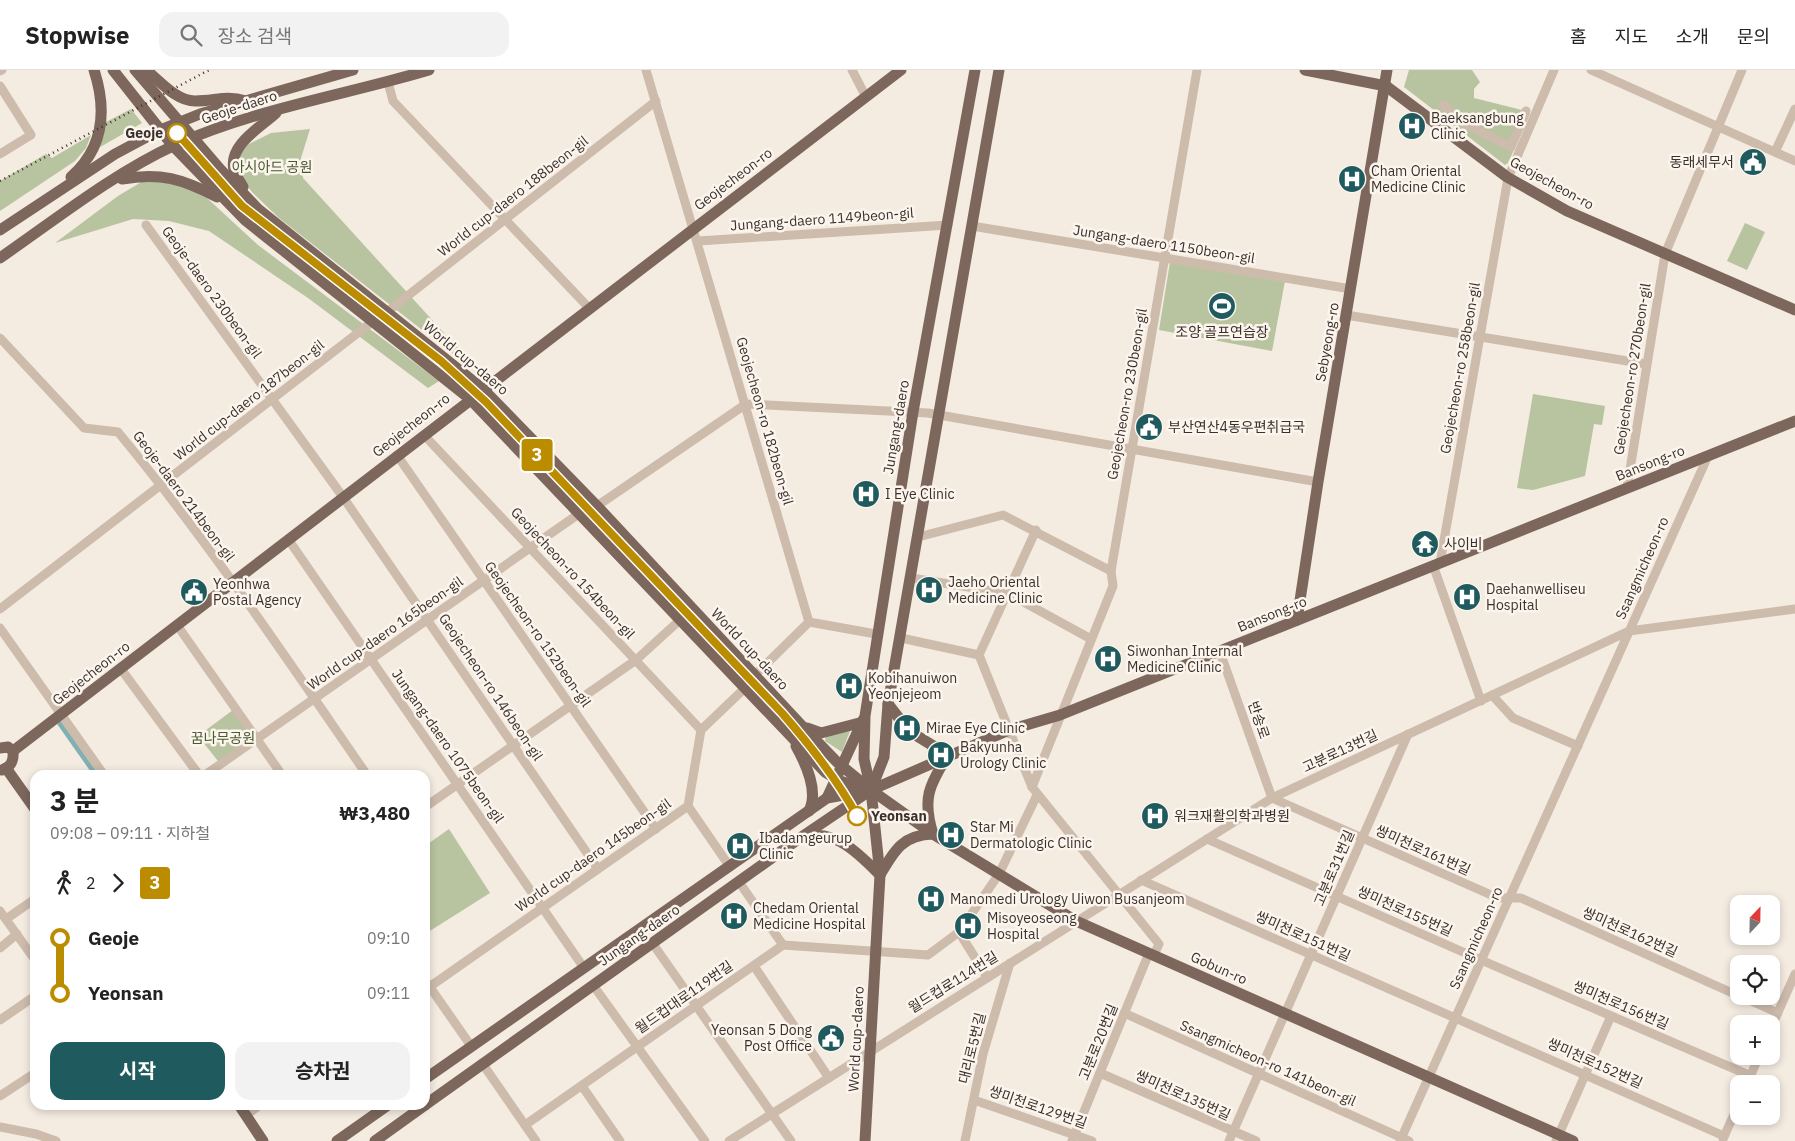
<!DOCTYPE html>
<html lang="ko">
<head>
<meta charset="utf-8">
<style>
	body { margin:0; font-family:"IBM Plex Sans","Noto Sans KR",sans-serif; background:#f2f2f2; color:#222; height:100vh; display:flex; flex-direction:column; font-size:19px; white-space:nowrap }
	* { box-sizing:border-box; margin:0 }
	p { font-size:16px; color:#767676 }
	.icon { flex:none; width:28px; height:28px; fill:none; stroke:currentColor; stroke-width:2; stroke-linecap:round; stroke-linejoin:round }
	.map { position:relative; flex:1; overflow:hidden }
	.sheet { position:absolute; left:30px; top:700px; width:400px; height:340px; display:flex; flex-direction:column; background:#fff; border-radius:15px; box-shadow:0 2px 8px #0003 }
	.sheet>* { flex:none }
	.badge { padding:0 10px; border-radius:4px; font-size:18px; line-height:32px }
	.needle { width:32px; rotate:22deg }
	.fabs { position:absolute; left:1730px; top:825px; display:grid; gap:10px }
	.fabs a { display:grid; place-items:center; width:50px; height:50px; border-radius:10px; background:#fff; box-shadow:0 2px 8px #0003; font-size:25px }
	.map>.badge { position:absolute; translate:-50% -50%; box-shadow:0 0 0 2px #fff }
	.legs { display:flex; align-items:center; gap:8px; height:55px; padding:0 20px; font-size:16px }
	.legs p { margin-inline-start:auto }
	.overview { display:flex; align-items:center; justify-content:space-between; height:85px; padding:0 20px }
	h1 { font-size:28px; font-weight:700; line-height:38px }
	.action { display:flex; gap:10px; margin-top:auto; padding:10px 20px }
	.action a { flex:1; height:58px; border-radius:15px; background:#1f5a5e; color:#fff; font-size:20px; font-weight:700; line-height:58px; text-align:center }
	.action a+a { background:#f2f2f2; color:#222 }
	ul { padding:0 20px; list-style:none }
	li { display:flex; align-items:center; gap:18px; height:55px; font-size:19px }
	li i { display:grid; place-items:center; width:8px; height:100%; margin:0 6px; background:currentColor }
	li i::after { content:''; width:12px; height:12px; margin:-6px; border:4px solid; border-radius:50%; background:#fff }
	li p { margin-inline-start:auto }
	li:first-child i { background:linear-gradient(#0000 50%,currentColor 0) }
	li:last-child i { background:linear-gradient(currentColor 50%,#0000 0) }
	header { display:flex; align-items:center; gap:30px; box-sizing:border-box; height:70px; padding:0 25px; background:#fff; border-bottom:1px solid #e0e0e0 }
	header strong { font-size:24px }
	nav { display:flex; gap:28px; margin-inline-start:auto; font-size:18px }
	.search { width:350px; height:45px; background:#f2f2f2; display:flex; align-items:center; gap:12px; box-sizing:border-box; padding:0 18px; border-radius:15px; color:#767676; font-size:19px }
	.map>svg:first-child { display:block }
	.green { fill:#b8c4a0 }
	.water { fill:#7fb0b2 }
	.lines { fill:none; stroke-linecap:round; stroke-linejoin:round }
	.minor { stroke:#cdbbac; stroke-width:9 }
	.major { stroke:#7d675c; stroke-width:11 }
	.rail { stroke:#3b302b; stroke-width:2.5; stroke-dasharray:1 4; stroke-linecap:butt }
	.line-1-casing { stroke:#fff; stroke-width:11 }
	.line-1 { stroke:#bb8c00; stroke-width:8 }
	.stop-1-dot { fill:#fff; stroke:#bb8c00; stroke-width:2.5 }
	.labels { text-anchor:middle; dominant-baseline:central; stroke-width:5; stroke-linejoin:round; paint-order:stroke }
	.street-label { font-size:14px; fill:#3b302b; stroke:#fbf5ee }
	.poi-label { font-size:14px; fill:#3b302b; stroke:#fbf5ee; text-anchor:start }
	.stop-label { font-size:14px; font-weight:bold; fill:#3b302b; stroke:#fbf5ee; text-anchor:end }
	.park-label { font-size:14px; fill:#4a5a2e; stroke:#fbf5ee }
</style>
</head>
<body>
<header>
<strong>Stopwise</strong>
<div class="search"><svg class="icon" aria-label="search" viewBox="0 0 24 24"><circle cx="10" cy="10" r="6"/><path d="M15 15l6 6"/></svg>장소 검색</div>
<nav><a>홈</a><a>지도</a><a>소개</a><a>문의</a></nav>
</header>
<div class="map">
<svg width="1795" height="1071" viewBox="0 0 1795 1071">
	<rect width="100%" height="100%" fill="#f4ebe1"/>
	<!-- green -->
	<g class="green">
		<polygon points="1409,0 1472,0 1480,12 1474,19 1474,28 1526,41 1530,44 1508,93 1505,95 1404,17"/>
		<polygon points="131,39 142,53 95,80 106,52"/>
		<path d="M310 59 301 88 303 108 475 297 472 299 279 148C266 135 236 112 238 92 238 87 241 82 243 77L271 63Z"/>
		<polygon points="91,65 86,78 75,91 0,141 0,111 46,84 52,88"/>
		<polygon points="143,111 176,113 207,128 258,175 439,311 428,318 308,228 209,161 169,151 133,149 55,173 118,126"/>
		<polygon points="1745,153 1765,162 1747,200 1727,191"/>
		<polygon points="1170,192 1285,211 1272,281 1159,260"/>
		<polygon points="1533,324 1605,336 1602,355 1594,354 1585,406 1533,420 1517,418"/>
		<polygon points="233,640 253,667 218,691 198,666"/>
		<polygon points="850,661 842,682 825,671 826,666"/>
		<polygon points="449,759 490,823 425,864 425,776"/>
	</g>
	<!-- water -->
	<polygon class="water" points="64,645 104,705 93,705 55,651"/>
	<g class="lines">
		<!-- minor -->
		<g class="minor">
			<polyline points="646,0 809,552"/>
			<polyline points="852,0 866,27"/>
			<polyline points="1591,0 1795,91"/>
			<polyline points="0,1 2,0"/>
			<polyline points="388,12 393,31 589,238"/>
			<polyline points="0,16 31,65 0,84"/>
			<polyline points="1443,35 1465,54 1511,77 1526,41"/>
			<polyline points="1775,82 1795,39"/>
			<polyline points="146,155 343,427 598,799"/>
			<polyline points="972,156 1351,219"/>
			<polyline points="698,171 948,155"/>
			<polyline points="387,242 656,31"/>
			<polyline points="1346,245 1646,294"/>
			<path d="M0 268 84 358 118 362C208 471 287 589 367 705"/>
			<polyline points="424,365 701,660"/>
			<polyline points="397,385 656,759"/>
			<polyline points="1627,418 1665,184 1742,0"/>
			<polyline points="597,436 746,334 928,343 1318,412"/>
			<polyline points="918,467 1003,445 1111,501"/>
			<polyline points="288,469 584,898"/>
			<polyline points="1440,493 1508,108 1554,0"/>
			<polyline points="1433,495 1481,631"/>
			<polyline points="911,508 1007,523 1091,569"/>
			<polyline points="0,539 372,252"/>
			<polyline points="177,555 282,705"/>
			<polyline points="0,558 104,705"/>
			<polyline points="901,568 979,585"/>
			<polyline points="1220,582 1272,728"/>
			<polyline points="979,585 1032,717 1159,874 1154,885"/>
			<polyline points="979,585 1036,460"/>
			<polyline points="121,599 199,705"/>
			<polyline points="755,605 809,552 876,564"/>
			<polyline points="1492,625 1513,648 1578,676"/>
			<polyline points="205,705 580,443"/>
			<polyline points="1032,717 1113,516 1111,501 1197,0"/>
			<polyline points="1272,728 1498,828 1521,828 1739,926"/>
			<polyline points="688,736 730,797"/>
			<polyline points="425,737 636,590 681,549"/>
			<polyline points="1207,769 1481,890 1751,1006"/>
			<polyline points="1141,810 1724,1066"/>
			<polyline points="739,812 783,875"/>
			<polyline points="0,841 35,890"/>
			<polyline points="6,849 35,829"/>
			<polyline points="959,862 987,907"/>
			<polyline points="653,874 791,1071"/>
			<polyline points="0,878 17,864"/>
			<polyline points="754,896 829,1008"/>
			<polyline points="425,910 471,976"/>
			<polyline points="593,915 705,1071"/>
			<polyline points="425,920 688,736 701,660 746,617"/>
			<polyline points="1740,926 1778,943"/>
			<polyline points="1124,943 1409,1071"/>
			<polyline points="0,950 35,926"/>
			<polyline points="1771,958 1795,904"/>
			<polyline points="482,993 536,1071"/>
			<polyline points="1100,1003 1256,1071"/>
			<polyline points="1747,1014 1759,986"/>
			<polyline points="582,1016 620,1071"/>
			<polyline points="0,1026 35,1003"/>
			<polyline points="974,1030 1092,1071"/>
			<polyline points="246,1045 260,1035"/>
			<polyline points="525,1055 783,875 928,885 959,862 999,804 1037,725"/>
			<polyline points="0,1057 36,1064 56,1071"/>
			<polyline points="1723,1069 1739,1033"/>
			<polyline points="729,1071 1272,728 1629,561 1795,539"/>
			<polyline points="965,1071 983,984 1010,893"/>
			<polyline points="1072,1071 1149,883"/>
			<polyline points="1229,1071 1408,664"/>
			<polyline points="1400,1071 1708,386"/>
			<polyline points="1556,1071 1611,946"/>
		</g>
		<!-- major -->
		<g class="major">
			<polyline points="113,0 173,76 245,150 470,329 825,702 840,711 864,718"/>
			<polyline points="135,0 220,99 258,139 483,319 597,436 802,656 837,692 871,720 933,764 1076,851 1573,1071"/>
			<path d="M146 0C160 11 176 31 195 31 216 31 225 25 246 31"/>
			<polyline points="1305,0 1386,16 1507,107 1567,141 1795,240"/>
			<path d="M71 107C104 78 107 40 94 0"/>
			<path d="M122 109C160 102 183 109 217 127"/>
			<path d="M243 117C240 111 235 105 234 100 228 75 261 57 276 43"/>
			<polyline points="0,160 115,84 160,60 200,44 353,0"/>
			<path d="M0 188C55 150 114 103 175 75 255 39 345 25 429 0"/>
			<polyline points="1297,550 1318,412 1387,0"/>
			<path d="M888 634 909 661 948 685C929 715 922 729 933 764"/>
			<polyline points="807,658 821,663 863,652"/>
			<path d="M796 676C806 694 819 721 809 741"/>
			<path d="M0 678 8 677 13 681C14 691 11 697 2 700"/>
			<polyline points="13,681 901,0"/>
			<polyline points="6,698 35,739"/>
			<polyline points="827,728 863,650"/>
			<path d="M806 767C836 759 860 785 880 805"/>
			<path d="M880 805C894 781 902 765 933 764"/>
			<polyline points="425,1009 827,728 871,720 1009,660 1060,645 1795,351"/>
			<polyline points="239,1035 263,1071"/>
			<polyline points="425,1035 797,770 871,720 884,687 888,634 999,0"/>
			<polyline points="337,1071 388,1035"/>
			<polyline points="375,1071 425,1035"/>
			<polyline points="865,1071 880,805 871,720 864,689 865,646 913,342 975,0"/>
		</g>
		<!-- rail -->
		<polyline class="rail" points="0,111 209,0"/>
	</g>
	<g class="lines">
		<!-- line-1 casing -->
		<g class="line-1-casing">
			<path id="line-1" d="M177 63 242 136 441 291 486 332 782 643C810 675 837 709 857 746"/>
		</g>
		<!-- line-1 -->
		<use href="#line-1" class="line-1"/>
	</g>
	<!-- icons -->
	<defs>
		<g id="hospital-disc" transform="scale(1.4375)"><circle r="9.5" fill="#1f5a5e" stroke="#fbf5ee"/><path d="M-5-5h3v3.5h4V-5h3V5h-3V1.5h-4V5h-3Z" fill="#fff"/></g>
		<g id="civic-disc" transform="scale(1.4375)"><circle r="9.5" fill="#1f5a5e" stroke="#fbf5ee"/><path d="M-.6-6.5H3V-4.5H.6V-3L4-1V1h2V6H-6V1h2V-1L-.6-3ZM-1.2 2.5V6h2.4V2.5Z" fill="#fff"/></g>
		<g id="stadium-disc" transform="scale(1.4375)"><circle r="9.5" fill="#1f5a5e" stroke="#fbf5ee"/><path d="M0-5a6.5 5 0 1 0 0 10a6.5 5 0 1 0 0-10ZM-3.5-1.8h7v3.6h-7Z" fill="#fff"/></g>
		<g id="temple-disc" transform="scale(1.4375)"><circle r="9.5" fill="#1f5a5e" stroke="#fbf5ee"/><path d="M0-6L5-2H3V0L6.5 2.5H4V6H1.5V3h-3V6H-4V2.5H-6.5L-3 0V-2H-5Z" fill="#fff"/></g>
	</defs>
	<g fill-rule="evenodd">
		<use href="#hospital-disc" x="1412" y="56"/>
		<use href="#civic-disc" x="1753" y="92"/>
		<use href="#hospital-disc" x="1352" y="109"/>
		<use href="#stadium-disc" x="1222" y="236"/>
		<use href="#civic-disc" x="1149" y="357"/>
		<use href="#hospital-disc" x="866" y="424"/>
		<use href="#temple-disc" x="1425" y="474"/>
		<use href="#hospital-disc" x="929" y="520"/>
		<use href="#civic-disc" x="194" y="522"/>
		<use href="#hospital-disc" x="1467" y="527"/>
		<use href="#hospital-disc" x="1108" y="589"/>
		<use href="#hospital-disc" x="849" y="616"/>
		<use href="#hospital-disc" x="907" y="658"/>
		<use href="#hospital-disc" x="941" y="685"/>
		<use href="#hospital-disc" x="1155" y="746"/>
		<use href="#hospital-disc" x="951" y="765"/>
		<use href="#hospital-disc" x="740" y="776"/>
		<use href="#hospital-disc" x="931" y="829"/>
		<use href="#hospital-disc" x="734" y="846"/>
		<use href="#hospital-disc" x="968" y="856"/>
		<use href="#civic-disc" x="831" y="968"/>
	</g>
	<!-- markers -->
	<g class="stop-1-dot">
		<circle cx="177" cy="63" r="9"/>
		<circle cx="857" cy="746" r="9"/>
	</g>
	<g class="labels">
		<!-- street labels -->
		<g class="street-label">
			<text transform="translate(239 37) rotate(-18)">Geoje-daero</text>
			<text transform="translate(733 109) rotate(-37)">Geojecheon-ro</text>
			<text transform="translate(1552 113) rotate(29)">Geojecheon-ro</text>
			<text transform="translate(513 126) rotate(-38)">World cup-daero 188beon-gil</text>
			<text transform="translate(822 149) rotate(-4)">Jungang-daero 1149beon-gil</text>
			<text transform="translate(1164 174) rotate(9)">Jungang-daero 1150beon-gil</text>
			<text transform="translate(212 222) rotate(54)">Geoje-daero 230beon-gil</text>
			<text transform="translate(1327 272) rotate(-80)">Sebyeong-ro</text>
			<text transform="translate(466 288) rotate(40)">World cup-daero</text>
			<text transform="translate(1460 298) rotate(-80)">Geojecheon-ro 258beon-gil</text>
			<text transform="translate(1632 299) rotate(-81)">Geojecheon-ro 270beon-gil</text>
			<text transform="translate(1127 324) rotate(-80)">Geojecheon-ro 230beon-gil</text>
			<text transform="translate(249 330) rotate(-38)">World cup-daero 187beon-gil</text>
			<text transform="translate(765 351) rotate(74)">Geojecheon-ro 182beon-gil</text>
			<text transform="translate(411 355) rotate(-38)">Geojecheon-ro</text>
			<text transform="translate(896 357) rotate(-80)">Jungang-daero</text>
			<text transform="translate(1650 393) rotate(-22)">Bansong-ro</text>
			<text transform="translate(184 426) rotate(53)">Geoje-daero 214beon-gil</text>
			<text transform="translate(1642 498) rotate(-66)">Ssangmicheon-ro</text>
			<text transform="translate(573 503) rotate(47)">Geojecheon-ro 154beon-gil</text>
			<text transform="translate(1272 544) rotate(-22)">Bansong-ro</text>
			<text transform="translate(385 563) rotate(-35)">World cup-daero 165beon-gil</text>
			<text transform="translate(538 564) rotate(55)">Geojecheon-ro 152beon-gil</text>
			<text transform="translate(750 579) rotate(47)">World cup-daero</text>
			<text transform="translate(91 603) rotate(-38)">Geojecheon-ro</text>
			<text transform="translate(491 617) rotate(56)">Geojecheon-ro 146beon-gil</text>
			<text transform="translate(1259 650) rotate(71)">반송로</text>
			<text transform="translate(448 676) rotate(55)">Jungang-daero 1075beon-gil</text>
			<text transform="translate(1340 681) rotate(-25)">고분로13번길</text>
			<text transform="translate(1423 780) rotate(24)">쌍미천로161번길</text>
			<text transform="translate(593 785) rotate(-35)">World cup-daero 145beon-gil</text>
			<text transform="translate(1334 798) rotate(-67)">고분로31번길</text>
			<text transform="translate(1405 841) rotate(24)">쌍미천로155번길</text>
			<text transform="translate(1630 862) rotate(24)">쌍미천로162번길</text>
			<text transform="translate(639 865) rotate(-35)">Jungang-daero</text>
			<text transform="translate(1303 866) rotate(24)">쌍미천로151번길</text>
			<text transform="translate(1476 868) rotate(-66)">Ssangmicheon-ro</text>
			<text transform="translate(1219 898) rotate(24)">Gobun-ro</text>
			<text transform="translate(953 912) rotate(-32)">월드컵로114번길</text>
			<text transform="translate(684 927) rotate(-35)">월드컵대로119번길</text>
			<text transform="translate(1621 935) rotate(23)">쌍미천로156번길</text>
			<text transform="translate(856 969) rotate(-87)">World cup-daero</text>
			<text transform="translate(1098 972) rotate(-68)">고분로20번길</text>
			<text transform="translate(972 978) rotate(-76)">대리로5번길</text>
			<text transform="translate(1268 993) rotate(24)">Ssangmicheon-ro 141beon-gil</text>
			<text transform="translate(1595 993) rotate(24)">쌍미천로152번길</text>
			<text transform="translate(1183 1025) rotate(24)">쌍미천로135번길</text>
			<text transform="translate(1038 1037) rotate(19)">쌍미천로129번길</text>
		</g>
		<!-- poi labels -->
		<g class="poi-label">
			<text x="1431" y="48">Baeksangbung<tspan x="1431" dy="16">Clinic</tspan></text>
			<text x="1734" y="92" text-anchor="end">동래세무서</text>
			<text x="1371" y="101">Cham Oriental<tspan x="1371" dy="16">Medicine Clinic</tspan></text>
			<text x="1222" y="262" text-anchor="middle">조양 골프연습장</text>
			<text x="1168" y="357">부산연산4동우편취급국</text>
			<text x="885" y="424">I Eye Clinic</text>
			<text x="1444" y="474">사이비</text>
			<text x="948" y="512">Jaeho Oriental<tspan x="948" dy="16">Medicine Clinic</tspan></text>
			<text x="213" y="514">Yeonhwa<tspan x="213" dy="16">Postal Agency</tspan></text>
			<text x="1486" y="519">Daehanwelliseu<tspan x="1486" dy="16">Hospital</tspan></text>
			<text x="1127" y="581">Siwonhan Internal<tspan x="1127" dy="16">Medicine Clinic</tspan></text>
			<text x="868" y="608">Kobihanuiwon<tspan x="868" dy="16">Yeonjejeom</tspan></text>
			<text x="926" y="658">Mirae Eye Clinic</text>
			<text x="960" y="677">Bakyunha<tspan x="960" dy="16">Urology Clinic</tspan></text>
			<text x="1174" y="746">워크재활의학과병원</text>
			<text x="970" y="757">Star Mi<tspan x="970" dy="16">Dermatologic Clinic</tspan></text>
			<text x="759" y="768">Ibadamgeurup<tspan x="759" dy="16">Clinic</tspan></text>
			<text x="950" y="829">Manomedi Urology Uiwon Busanjeom</text>
			<text x="753" y="838">Chedam Oriental<tspan x="753" dy="16">Medicine Hospital</tspan></text>
			<text x="987" y="848">Misoyeoseong<tspan x="987" dy="16">Hospital</tspan></text>
			<text x="812" y="960" text-anchor="end">Yeonsan 5 Dong<tspan x="812" dy="16">Post Office</tspan></text>
		</g>
		<!-- stop labels -->
		<g class="stop-label">
			<text x="163" y="63">Geoje</text>
			<text x="871" y="746" text-anchor="start">Yeonsan</text>
		</g>
		<!-- park labels -->
		<g class="park-label">
			<text x="272" y="97">아시아드 공원</text>
			<text x="223" y="668">꿈나무공원</text>
		</g>
	</g>
</svg>
<div class="fabs">
<a><svg class="needle" viewBox="-14 -14 28 28"><path d="M0-13l5 13h-10z" fill="#e53935"/><path d="M0 13l5-13h-10z" fill="#767676"/></svg></a>
<a><svg class="icon" aria-label="locate" viewBox="0 0 24 24"><circle cx="12" cy="12" r="6"/><path d="M12 2v4M12 18v4M2 12h4M18 12h4"/></svg></a>
<a>+</a>
<a>−</a>
</div>
<b class="badge" style="left:537px;top:385px;background:#bb8c00;color:#fff">3</b>
<section class="sheet">
<div class="overview"><div><h1>3 분</h1><p>09:08 – 09:11 · 지하철</p></div><b>₩3,480</b></div>
<div class="legs"><svg class="icon" aria-label="walk" viewBox="0 0 24 24"><circle cx="13" cy="4" r="2"/><path d="M13 8l-2 6 4 7M11 14l-3 7M7 12l3-4h3l4 4"/></svg>2<svg class="icon" aria-label="forward" viewBox="0 0 24 24"><path d="M9 5l7 7-7 7"/></svg><b class="badge" style="background:#bb8c00;color:#fff">3</b></div>
<ul>
<li><i style="color:#bb8c00"></i><b>Geoje</b><p>09:10</p></li>
<li><i style="color:#bb8c00"></i><b>Yeonsan</b><p>09:11</p></li>
</ul>
<div class="action"><a>시작</a><a>승차권</a></div>
</section>
</div>
</body>
</html>
